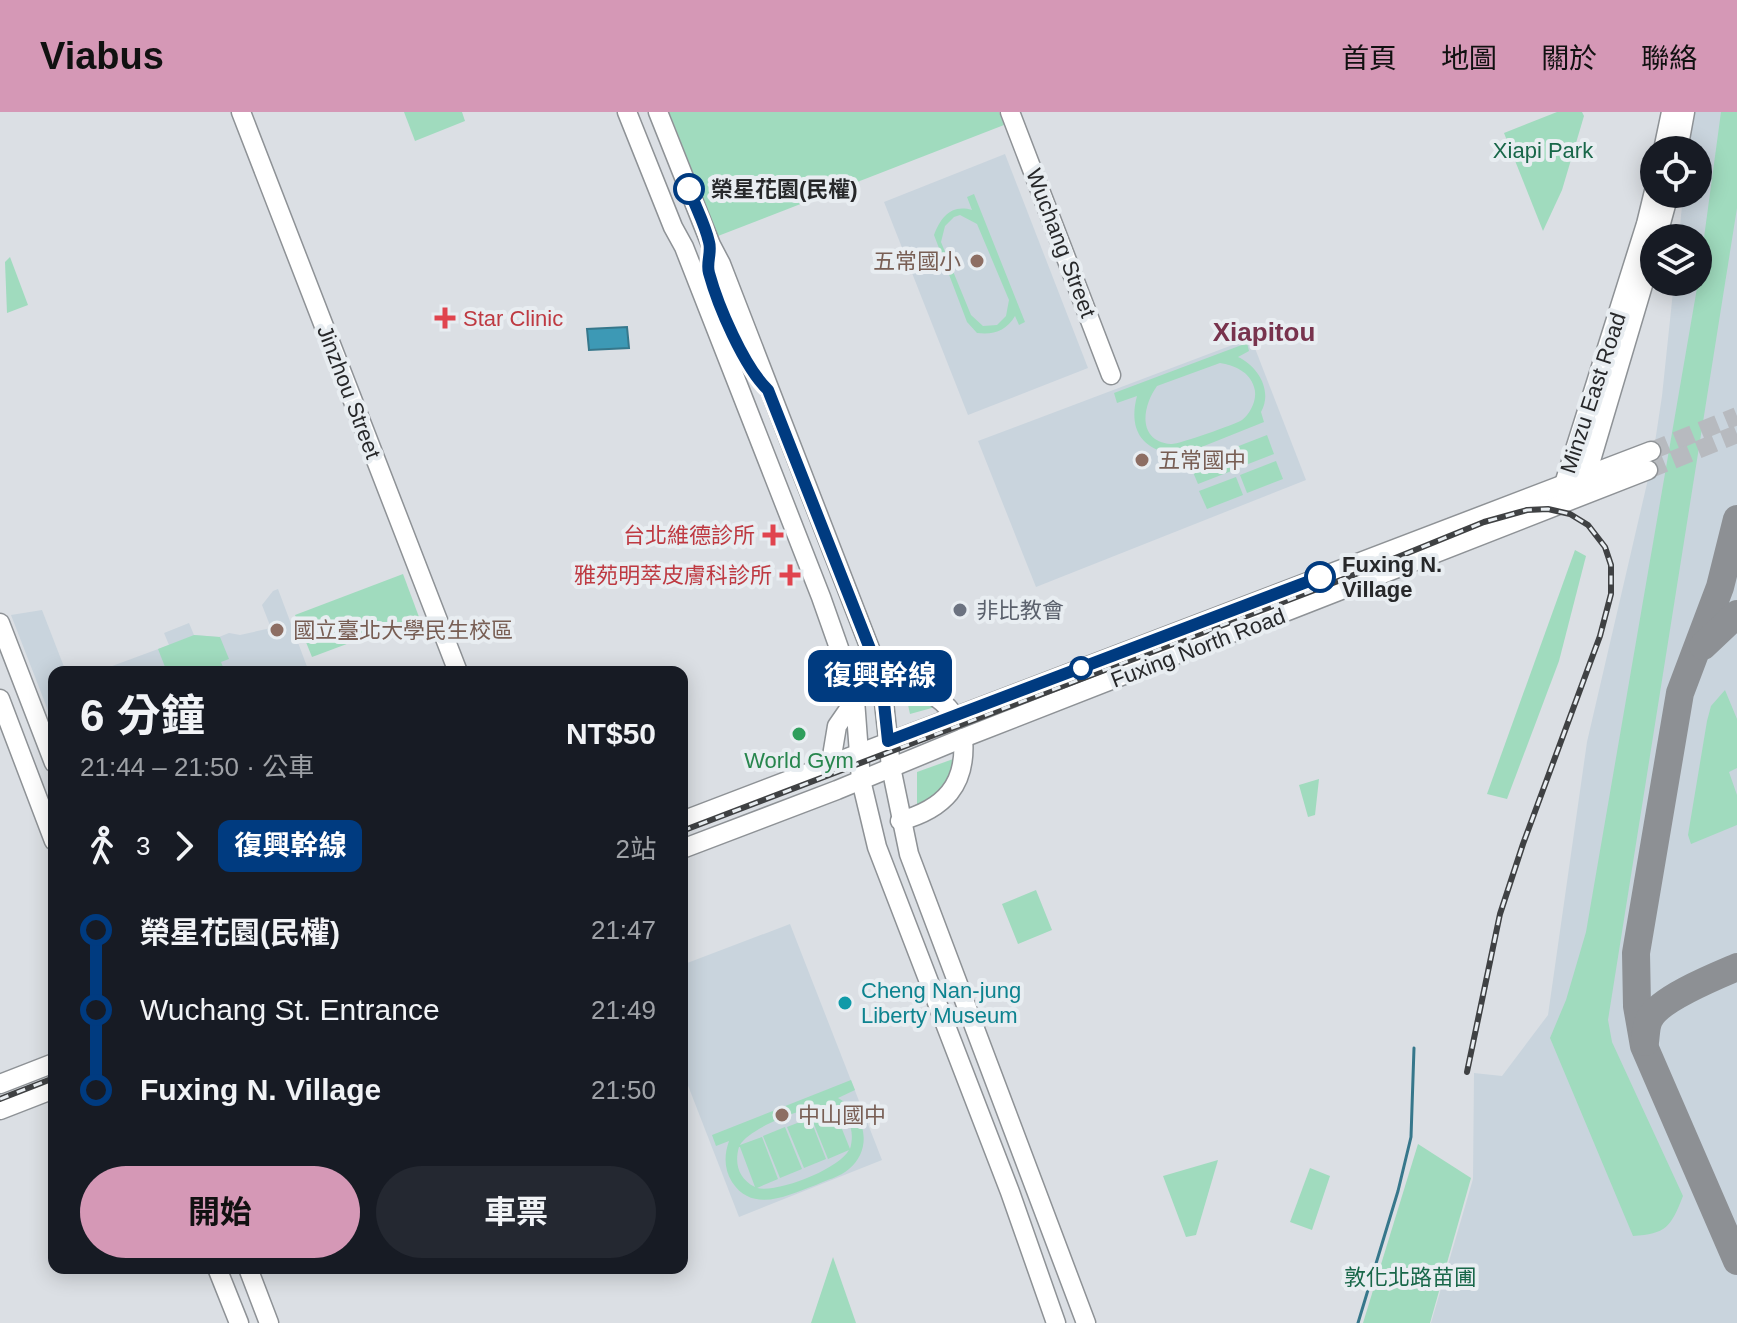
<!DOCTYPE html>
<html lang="zh-TW">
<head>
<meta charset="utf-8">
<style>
	body { margin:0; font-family:Arial,"Noto Sans TC",sans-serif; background:#242831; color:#f1f3f6; height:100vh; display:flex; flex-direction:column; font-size:30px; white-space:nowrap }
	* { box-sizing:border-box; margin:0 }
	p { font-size:26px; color:#9ea1a6 }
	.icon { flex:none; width:44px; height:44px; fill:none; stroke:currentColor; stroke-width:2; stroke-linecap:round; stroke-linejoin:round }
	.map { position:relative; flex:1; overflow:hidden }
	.drawer { position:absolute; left:48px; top:554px; width:640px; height:608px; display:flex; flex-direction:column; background:#171b24; border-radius:16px; box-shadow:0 4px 20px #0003 }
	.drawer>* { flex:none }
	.badge { padding:0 16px; border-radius:12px; font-size:28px; line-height:52px }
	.controls { position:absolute; left:1640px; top:24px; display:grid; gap:16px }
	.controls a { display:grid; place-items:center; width:72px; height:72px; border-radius:50%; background:#171b24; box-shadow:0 4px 20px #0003; font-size:40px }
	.map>.badge { position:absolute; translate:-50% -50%; box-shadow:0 0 0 4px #fff }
	.legs { display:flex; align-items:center; gap:12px; height:88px; padding:0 32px; font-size:26px }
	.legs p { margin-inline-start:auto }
	.overview { display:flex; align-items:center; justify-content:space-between; height:136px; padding:0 32px }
	h1 { font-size:44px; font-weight:700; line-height:60px }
	.button { display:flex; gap:16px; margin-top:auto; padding:16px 32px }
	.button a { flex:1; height:92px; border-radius:48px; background:#d598b6; color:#111; font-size:32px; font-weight:700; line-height:92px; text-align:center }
	.button a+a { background:#242831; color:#f1f3f6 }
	ul { padding:0 32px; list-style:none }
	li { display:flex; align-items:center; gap:28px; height:80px; font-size:30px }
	li i { display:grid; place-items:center; width:12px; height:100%; margin:0 10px; background:currentColor }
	li i::after { content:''; width:20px; height:20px; margin:-10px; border:6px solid; border-radius:50%; background:#171b24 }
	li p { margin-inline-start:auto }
	li:first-child i { background:linear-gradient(#0000 50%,currentColor 0) }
	li:last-child i { background:linear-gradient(currentColor 50%,#0000 0) }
	header { display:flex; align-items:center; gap:48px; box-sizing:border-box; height:112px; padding:0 40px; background:#d598b6; color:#111 }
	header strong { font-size:38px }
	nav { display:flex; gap:44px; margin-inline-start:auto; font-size:28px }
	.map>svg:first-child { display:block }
	.built { fill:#c9d4dd }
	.green { fill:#a0dbbe; fill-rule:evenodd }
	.water { fill:#3d99b5; stroke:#36778b; stroke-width:2 }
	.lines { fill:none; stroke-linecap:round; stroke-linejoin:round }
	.stream { stroke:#36778b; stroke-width:3 }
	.taxiway { stroke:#8d9094; stroke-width:28 }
	.secondary-tunnel { stroke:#b7babf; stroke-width:18; stroke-dasharray:18 9; stroke-linecap:butt }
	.secondary-casing { stroke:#8e9296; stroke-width:21 }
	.secondary { stroke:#fff; stroke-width:18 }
	.rail-casing { stroke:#3f4143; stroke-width:6 }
	.rail { stroke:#e8edf1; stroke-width:3; stroke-dasharray:9; stroke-linecap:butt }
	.line-1-casing { stroke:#fff; stroke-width:18 }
	.line-1 { stroke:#003b80; stroke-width:12 }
	.stop-1-dot { fill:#fff; stroke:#003b80; stroke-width:4 }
	.education-dot { fill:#8d6e63; stroke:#e8edf1; stroke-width:3 }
	.health-dot { fill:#e0444e; stroke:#e8edf1; stroke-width:3 }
	.worship-dot { fill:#6b7280; stroke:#e8edf1; stroke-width:3 }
	.leisure-dot { fill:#2e9e5b; stroke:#e8edf1; stroke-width:3 }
	.culture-dot { fill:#0f9aa8; stroke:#e8edf1; stroke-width:3 }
	.labels { text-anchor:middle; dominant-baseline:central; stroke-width:8; stroke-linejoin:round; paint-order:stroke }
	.park-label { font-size:22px; fill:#186749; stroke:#e8edf1 }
	.stop-label { font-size:22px; font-weight:bold; fill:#27282a; stroke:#e8edf1; text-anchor:start }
	.street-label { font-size:22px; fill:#27282a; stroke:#e8edf1 }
	.education-label { font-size:22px; fill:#785e54; stroke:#e8edf1; text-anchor:start }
	.health-label { font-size:22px; fill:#be3a42; stroke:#e8edf1; text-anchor:end }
	.worship-label { font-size:22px; fill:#5b616d; stroke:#e8edf1; text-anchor:start }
	.leisure-label { font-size:22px; fill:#27864d; stroke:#e8edf1 }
	.culture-label { font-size:22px; fill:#0d838f; stroke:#e8edf1; text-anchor:start }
	.quarter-label { font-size:26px; font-weight:bold; fill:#78334d; stroke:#e8edf1 }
</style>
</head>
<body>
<header>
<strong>Viabus</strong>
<nav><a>首頁</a><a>地圖</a><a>關於</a><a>聯絡</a></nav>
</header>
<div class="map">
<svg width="1737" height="1211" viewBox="0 0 1737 1211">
	<rect width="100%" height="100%" fill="#dbdfe4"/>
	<!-- built -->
	<g class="built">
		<polygon points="1692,0 1737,0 1737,1211 1431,1211 1473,1067 1474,961 1502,964 1548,903 1587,630 1652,350 1662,284 1674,170 1698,170 1698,126 1679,126 1683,82 1698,82 1698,38 1688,38"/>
		<polygon points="1005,42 1088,256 968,303 884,90"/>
		<polygon points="1251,226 1306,368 1036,475 978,329"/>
		<polygon points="278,477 309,560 96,560 169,533 164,521 189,511 194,523 219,525 229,521 240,523 271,516 262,493 273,479"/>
		<polygon points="42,498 66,560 54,560 54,614 11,503"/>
		<polygon points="790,812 882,1048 739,1105 682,958 682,853"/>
	</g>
	<!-- green -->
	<g class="green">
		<polygon points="404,0 462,0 465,9 415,29"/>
		<polygon points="669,0 999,0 1004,13 718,124"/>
		<polygon points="1557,0 1582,0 1584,4 1562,78 1543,119 1504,21"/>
		<path d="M1721 0H1737V96L1608 908 1612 930 1683 1084C1671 1115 1666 1122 1633 1124L1550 926 1566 888 1586 820 1698 170Z"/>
		<path d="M974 82 1025 210 1019 213 1015 204C1006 219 994 223 977 221L967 210 934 123C941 105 951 92 972 98L967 85ZM960 103 977 112 1009 188 1006 204 997 213 983 214 971 203 941 130 945 114 954 105Z"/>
		<polygon points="10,145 28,193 7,201 5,150"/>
		<path d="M1247 231 1249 239 1238 245C1258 254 1273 279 1261 300L1264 310 1164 350 1160 343 1165 340C1136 333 1130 310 1137 284L1117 291 1114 281ZM1220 251C1234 253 1250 260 1254 275 1258 286 1251 301 1242 308 1236 312 1177 333 1171 332 1137 329 1142 295 1157 274Z"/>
		<polygon points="1267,323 1274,342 1238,356 1231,337"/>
		<polygon points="1227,339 1234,358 1198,372 1190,353"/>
		<polygon points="1276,349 1283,367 1247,381 1240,363"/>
		<polygon points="1236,365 1243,383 1207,397 1199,379"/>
		<polygon points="1575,438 1586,444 1559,549 1507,687 1487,682"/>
		<polygon points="403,462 419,505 312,545 295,503"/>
		<polygon points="194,523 220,525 229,547 221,550 225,560 167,560 158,537"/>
		<polygon points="1725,578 1737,607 1737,656 1729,660 1737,683 1737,713 1691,732 1688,723 1707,609 1711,594"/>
		<polygon points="905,579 939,594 910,602"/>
		<polygon points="956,646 950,672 917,696 917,660"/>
		<polygon points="1319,667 1315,703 1308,705 1299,673"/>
		<polygon points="1036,778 1052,818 1018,832 1002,792"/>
		<path d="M851 968 855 978 838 986C865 1000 874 1036 849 1057 840 1065 826 1068 816 1073 788 1083 753 1102 732 1070 724 1057 724 1043 729 1029L716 1034 712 1023ZM826 994 832 996 811 1005 828 1047 849 1038C839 1057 778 1081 757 1076L778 1067 762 1025 740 1033C749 1016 806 994 826 994ZM834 997C850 1004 855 1020 850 1037ZM739 1035H740L755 1075C739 1067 734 1052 739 1035Z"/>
		<polygon points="810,1006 826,1047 804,1056 787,1015"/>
		<polygon points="785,1015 802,1057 780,1066 763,1024"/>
		<polygon points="1418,1032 1471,1066 1430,1211 1363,1211"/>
		<polygon points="1218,1048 1196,1123 1186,1125 1163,1064"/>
		<polygon points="1310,1056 1330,1064 1312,1118 1290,1110"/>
		<polygon points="833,1145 856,1211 811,1211"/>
	</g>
	<!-- water -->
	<polygon class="water" points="627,215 629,236 589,238 587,217"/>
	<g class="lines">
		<!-- stream -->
		<polyline class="stream" points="1358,1211 1398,1079 1411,1025 1414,936"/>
		<!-- taxiway -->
		<g class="taxiway">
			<polyline points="1737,407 1720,475 1680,581 1636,841 1637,894 1644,934 1737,1149"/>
			<polyline points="1703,534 1737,502"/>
			<path d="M1645 930C1646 923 1646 912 1650 906 1661 886 1716 864 1737 855"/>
		</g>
		<!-- secondary-tunnel -->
		<g class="secondary-tunnel">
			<polyline points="1651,339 1737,304"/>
			<polyline points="1648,358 1737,322"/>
		</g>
		<!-- secondary casing -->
		<g class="secondary-casing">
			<g id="secondary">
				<polyline points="241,0 458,560"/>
				<polyline points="627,0 673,115 684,135 821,485 845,553 855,588 861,668 877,735 1010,1080 1056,1211"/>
				<polyline points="658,0 711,133 721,152 874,547 882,572 891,655 909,742 1086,1211"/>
				<polyline points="1010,0 1111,263"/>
				<polyline points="1663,38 1671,0"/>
				<polyline points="1678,38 1685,0"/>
				<polyline points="1657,126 1669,82"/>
				<polyline points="1584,372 1654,136"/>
				<polyline points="1567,380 1564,372 1646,112 1654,79"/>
				<polyline points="0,511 54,651"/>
				<path d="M882 572C912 569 937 580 955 604"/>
				<polyline points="0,587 54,729"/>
				<polyline points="831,650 837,614 855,588"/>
				<polyline points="682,709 1651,339"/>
				<path d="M900 709C944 697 967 673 963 626"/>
				<polyline points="682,737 837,678 963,626 1648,358"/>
				<polyline points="0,972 54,951"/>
				<polyline points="0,998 54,977"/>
				<polyline points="217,1156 239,1211"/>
				<polyline points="248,1156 269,1211"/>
			</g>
		</g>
		<!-- secondary -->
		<use href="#secondary" class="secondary"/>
		<!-- rail casing -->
		<g class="rail-casing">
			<g id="rail">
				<polyline points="682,719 1346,466 1484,410 1527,398 1548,397 1570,402 1588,413 1605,435 1611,453 1611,482 1600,524 1523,732 1500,802 1467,960"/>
				<polyline points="0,987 54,966"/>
			</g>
		</g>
		<!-- rail -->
		<use href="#rail" class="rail"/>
	</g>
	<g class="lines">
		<!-- line-1 casing -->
		<g class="line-1-casing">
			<path id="line-1" d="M689 77C695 94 705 112 709 130 712 140 706 151 709 161 718 194 744 255 768 278L874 547 882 572 888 629 1320 465"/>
		</g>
		<!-- line-1 -->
		<use href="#line-1" class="line-1"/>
	</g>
	<!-- markers -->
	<g class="stop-1-dot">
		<circle cx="689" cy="77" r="14"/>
		<circle cx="1320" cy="465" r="14"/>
		<circle cx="1081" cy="556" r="10"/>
	</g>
	<g class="education-dot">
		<circle cx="977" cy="149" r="8"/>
		<circle cx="1142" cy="348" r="8"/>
		<circle cx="277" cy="518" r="8"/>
		<circle cx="782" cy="1003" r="8"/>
	</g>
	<g class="health-dot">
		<path d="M441 194h8v8h8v8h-8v8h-8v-8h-8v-8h8z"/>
		<path d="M769 411h8v8h8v8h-8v8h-8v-8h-8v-8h8z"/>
		<path d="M786 451h8v8h8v8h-8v8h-8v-8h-8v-8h8z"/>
	</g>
	<circle class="worship-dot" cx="960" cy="498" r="8"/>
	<circle class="leisure-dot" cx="799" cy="622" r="8"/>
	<circle class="culture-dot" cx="845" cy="891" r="8"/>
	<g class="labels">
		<!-- park labels -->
		<g class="park-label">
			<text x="1543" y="38">Xiapi Park</text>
			<text x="1410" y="1165">敦化北路苗圃</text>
		</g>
		<!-- stop labels -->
		<g class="stop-label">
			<text x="711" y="77">榮星花園(民權)</text>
			<text x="1342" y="452">Fuxing N.<tspan x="1342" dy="25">Village</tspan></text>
		</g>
		<!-- street labels -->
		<g class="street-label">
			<text transform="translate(1061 131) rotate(69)">Wuchang Street</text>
			<text transform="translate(349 280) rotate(69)">Jinzhou Street</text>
			<text transform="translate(1593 281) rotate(-72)">Minzu East Road</text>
			<text transform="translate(1198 536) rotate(-21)">Fuxing North Road</text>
		</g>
		<!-- education labels -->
		<g class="education-label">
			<text x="961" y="149" text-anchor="end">五常國小</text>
			<text x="1158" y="348">五常國中</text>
			<text x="293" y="518">國立臺北大學民生校區</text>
			<text x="798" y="1003">中山國中</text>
		</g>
		<!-- health labels -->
		<g class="health-label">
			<text x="463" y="206" text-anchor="start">Star Clinic</text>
			<text x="755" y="423">台北維德診所</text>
			<text x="772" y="463">雅苑明萃皮膚科診所</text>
		</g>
		<!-- worship labels -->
		<g class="worship-label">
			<text x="976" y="498">非比教會</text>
		</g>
		<!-- leisure labels -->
		<g class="leisure-label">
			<text x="799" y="648">World Gym</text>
		</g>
		<!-- culture labels -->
		<g class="culture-label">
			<text x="861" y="878">Cheng Nan-jung<tspan x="861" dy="25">Liberty Museum</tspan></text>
		</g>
		<!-- quarter labels -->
		<g class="quarter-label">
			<text x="1264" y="220">Xiapitou</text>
		</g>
	</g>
</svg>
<div class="controls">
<a><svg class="icon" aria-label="locate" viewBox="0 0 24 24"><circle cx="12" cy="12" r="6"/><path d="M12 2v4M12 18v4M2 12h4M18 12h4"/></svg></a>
<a><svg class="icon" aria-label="layers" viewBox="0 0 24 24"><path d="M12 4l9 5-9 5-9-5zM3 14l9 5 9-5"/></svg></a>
</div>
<b class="badge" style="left:880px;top:564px;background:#003b80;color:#fff">復興幹線</b>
<section class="drawer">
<div class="overview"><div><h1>6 分鐘</h1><p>21:44 – 21:50 · 公車</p></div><b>NT$50</b></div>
<div class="legs"><svg class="icon" aria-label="walk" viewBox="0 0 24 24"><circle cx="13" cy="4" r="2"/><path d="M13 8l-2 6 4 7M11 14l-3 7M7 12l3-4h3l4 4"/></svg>3<svg class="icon" aria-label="forward" viewBox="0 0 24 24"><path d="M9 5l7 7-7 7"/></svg><b class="badge" style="background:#003b80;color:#fff">復興幹線</b><p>2站</p></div>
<ul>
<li><i style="color:#003b80"></i><b>榮星花園(民權)</b><p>21:47</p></li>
<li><i style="color:#003b80"></i><span>Wuchang St. Entrance</span><p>21:49</p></li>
<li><i style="color:#003b80"></i><b>Fuxing N. Village</b><p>21:50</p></li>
</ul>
<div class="button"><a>開始</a><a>車票</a></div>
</section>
</div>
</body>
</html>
